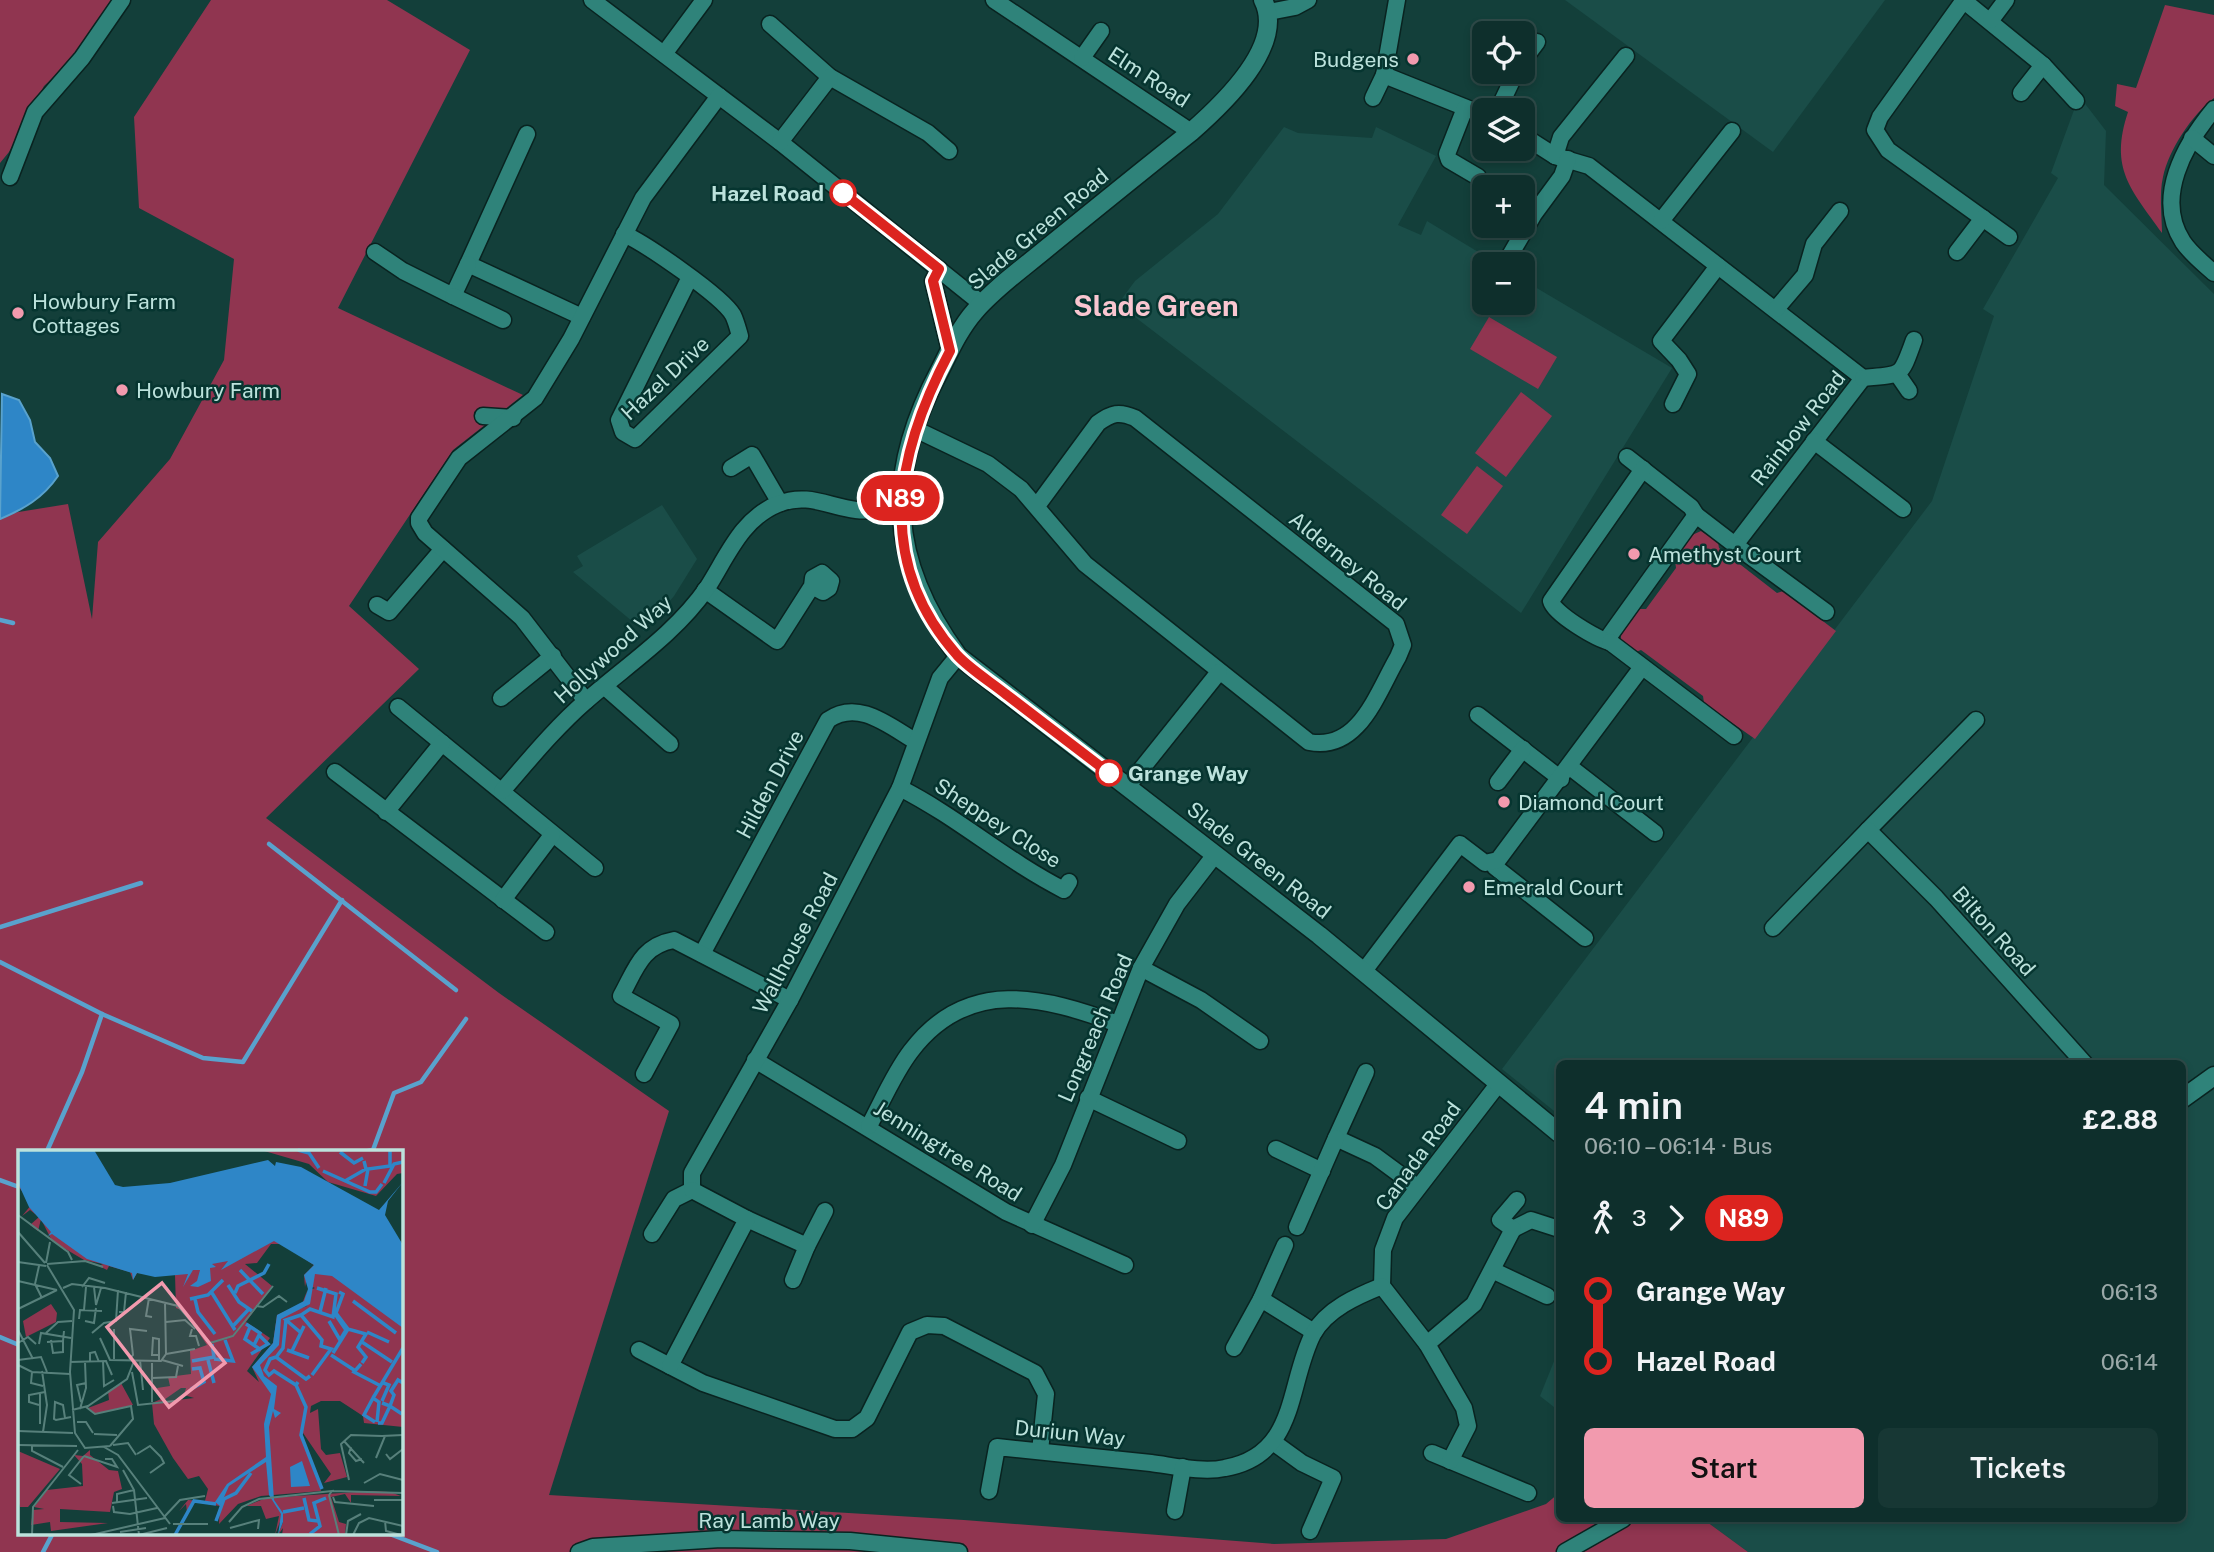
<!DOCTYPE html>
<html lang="en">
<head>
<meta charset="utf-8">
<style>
	body { margin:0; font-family:"Public Sans",sans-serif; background:#173734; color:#f1f3f6; height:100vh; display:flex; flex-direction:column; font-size:26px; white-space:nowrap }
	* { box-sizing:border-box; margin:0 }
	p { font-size:23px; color:#9ba9a9 }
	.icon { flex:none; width:38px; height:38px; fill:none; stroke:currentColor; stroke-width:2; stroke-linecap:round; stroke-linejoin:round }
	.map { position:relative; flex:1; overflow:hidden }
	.drawer { position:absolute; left:1556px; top:1060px; width:630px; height:462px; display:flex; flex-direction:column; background:#0e2f2c; border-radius:10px; box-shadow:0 4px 10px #0003,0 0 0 2px #2e4a48 }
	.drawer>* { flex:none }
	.badge { padding:0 14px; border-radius:23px; font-size:24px; line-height:46px }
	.tools { position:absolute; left:1472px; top:21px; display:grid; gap:14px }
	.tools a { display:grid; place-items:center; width:63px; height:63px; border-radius:10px; background:#0e2f2c; box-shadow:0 4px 10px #0003,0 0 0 2px #2e4a48; font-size:35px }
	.map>.badge { position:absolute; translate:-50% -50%; box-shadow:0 0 0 4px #fff }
	.legs { display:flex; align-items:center; gap:10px; height:77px; padding:0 28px; font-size:23px }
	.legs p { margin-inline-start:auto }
	.headline { display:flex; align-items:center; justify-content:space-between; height:119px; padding:0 28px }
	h1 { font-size:38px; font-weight:600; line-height:52px }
	.action { display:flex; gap:14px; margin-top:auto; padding:14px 28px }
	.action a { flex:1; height:80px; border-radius:10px; background:#f29aae; color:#111; font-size:28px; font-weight:600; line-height:80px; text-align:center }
	.action a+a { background:#173734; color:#f1f3f6 }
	ul { padding:0 28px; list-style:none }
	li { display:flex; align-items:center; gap:24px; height:70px; font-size:26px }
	li i { display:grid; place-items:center; width:10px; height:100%; margin:0 9px; background:currentColor }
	li i::after { content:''; width:18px; height:18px; margin:-9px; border:5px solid; border-radius:50%; background:#0e2f2c }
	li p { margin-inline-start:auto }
	li:first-child i { background:linear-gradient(#0000 50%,currentColor 0) }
	li:last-child i { background:linear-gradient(currentColor 50%,#0000 0) }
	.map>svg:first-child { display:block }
	.built { fill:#1a4d48 }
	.green { fill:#903550; fill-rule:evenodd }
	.water { fill:#2e86c7; stroke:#59a2cd; stroke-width:2 }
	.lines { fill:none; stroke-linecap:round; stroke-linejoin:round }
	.stream { stroke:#59a2cd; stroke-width:4.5 }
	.street-casing { stroke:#092320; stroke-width:19 }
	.secondary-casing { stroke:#092320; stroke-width:21 }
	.street { stroke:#2f837a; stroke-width:16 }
	.secondary { stroke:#2f837a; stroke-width:18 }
	.line-1-casing { stroke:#fff; stroke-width:16 }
	.line-1 { stroke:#dc241f; stroke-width:10 }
	.poi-dot { fill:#f29aae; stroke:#063530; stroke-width:2.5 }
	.stop-1-dot { fill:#fff; stroke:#dc241f; stroke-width:3.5 }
	.labels { text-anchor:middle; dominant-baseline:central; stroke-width:5; stroke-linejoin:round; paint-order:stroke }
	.poi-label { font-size:21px; fill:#bce2dc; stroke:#063530; text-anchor:start }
	.street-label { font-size:21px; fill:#bce2dc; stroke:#063530 }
	.stop-label { font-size:21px; font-weight:bold; fill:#bce2dc; stroke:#063530; text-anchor:end }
	.district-label { font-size:28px; font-weight:bold; fill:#f9c6d0; stroke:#063530 }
	.inset-river { fill:none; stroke:#2e86c7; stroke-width:3.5 }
	.inset-road { fill:none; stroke:#57807b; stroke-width:2 }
	.view { fill:#f29aae; fill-opacity:0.15; stroke:#f29aae; stroke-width:3.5 }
	.inset-edge { fill:none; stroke:#bce2dc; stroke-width:3.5 }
</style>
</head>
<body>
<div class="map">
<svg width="2214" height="1552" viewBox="0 0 2214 1552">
	<rect width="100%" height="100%" fill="#133f3a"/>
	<!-- built -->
	<g class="built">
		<polygon points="1565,0 1885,0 1773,152"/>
		<polygon points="2083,101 2106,131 2104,185 2214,294 2214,1552 1748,1552 1703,1519 2182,1519 2182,1064 1559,1064 1559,1115 1502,1069 1932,501 1994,316 1983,309 2058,178 2051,173 2074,110"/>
		<polygon points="1284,127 1298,133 1372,138 1376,127 1436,156 1398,225 1421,235 1427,221 1498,264 1484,264 1484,303 1522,303 1523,280 1672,368 1521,613 1118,304 1135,281 1218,214"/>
		<polygon points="662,505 697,559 674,596 644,631 573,572 583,566 577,556"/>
		<polygon points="1559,1349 1559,1411 1540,1396"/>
	</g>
	<!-- green -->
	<g class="green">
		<polygon points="0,0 117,0 83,49 44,86 9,152 0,163"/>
		<path d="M211 0H387L470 50 338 308 523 395 453 450 349 606 419 669 266 818 499 993 669 1111 549 1495 964 1520 1274 1544 1446 1539 1546 1504 1559 1493V1519H1703L1748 1552H0V515L68 504 92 619 98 542 170 459 224 360 234 259 139 208 134 117ZM19 1151H401V1533H19Z"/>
		<path d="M2165 5 2214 15V98C2192 115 2169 149 2163 177 2159 194 2162 216 2162 233 2131 189 2109 169 2128 112L2115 106 2117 84 2136 88Z"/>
		<polygon points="1489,317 1557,357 1538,389 1470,349"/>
		<polygon points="1521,392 1552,416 1506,477 1475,453"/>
		<polygon points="1477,466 1503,486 1467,534 1441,515"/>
		<polygon points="1701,531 1718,542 1719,548 1777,593 1783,591 1836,631 1755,739 1704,703 1703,696 1641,650 1633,653 1621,643 1621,635 1638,609 1646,609 1676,568 1675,560 1692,535"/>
	</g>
	<!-- water -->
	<path class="water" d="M2 394 19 400 30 420 35 442 50 458 58 476C43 498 24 509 0 519Z"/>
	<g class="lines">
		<!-- stream -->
		<g class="stream">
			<polyline points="0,620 13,623"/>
			<polyline points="269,844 456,990"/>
			<polyline points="0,927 141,883"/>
			<polyline points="0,962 102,1014 203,1058 243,1062 342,900"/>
			<polyline points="47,1151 82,1072 102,1014"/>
			<polyline points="368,1151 373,1150 394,1093 421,1082 466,1019"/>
			<polyline points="0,1180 19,1187"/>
			<polyline points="0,1337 19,1345"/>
			<polyline points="387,1533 437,1552"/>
			<polyline points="43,1552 53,1533"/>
		</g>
		<!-- street casing -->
		<g class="street-casing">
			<g id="street">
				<polyline points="592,0 780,142 982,304"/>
				<polyline points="994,0 1191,132"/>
				<polyline points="1397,0 1384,75 1484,115"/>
				<polyline points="1963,0 2043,65 2076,101"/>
				<polyline points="1964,0 1880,117 1875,130 1888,150 2009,237"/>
				<polyline points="1269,12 1295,7 1308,0"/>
				<polyline points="1991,20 2006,0"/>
				<polyline points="770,24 830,77 928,133 949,151"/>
				<polyline points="664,54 704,0"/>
				<polyline points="1082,58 1101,31"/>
				<polyline points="1522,62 1537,42"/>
				<polyline points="2021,93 2043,65"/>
				<polyline points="1373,98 1384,75"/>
				<polyline points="1465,108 1447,154 1449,160 1478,177"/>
				<path d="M2214 109C2185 144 2154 198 2183 242 2191 254 2204 264 2214 273"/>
				<polyline points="1498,110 1516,72"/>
				<polyline points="527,134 468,264 582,317"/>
				<polyline points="1522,135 1555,156 1589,166 1863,378 1735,545 1696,515 1610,635 1610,642"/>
				<polyline points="2192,138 2214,156"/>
				<polyline points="780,142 830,77"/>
				<polyline points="1555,156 1561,137 1626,56"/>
				<polyline points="10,177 35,112 82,58 122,0"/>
				<polyline points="1661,221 1732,131"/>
				<path d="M624 234C646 244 722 296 733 315 736 321 738 329 740 336L635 439 623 432 619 420 690 277"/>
				<polyline points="375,252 403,271 453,296 468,264"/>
				<polyline points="1957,252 1983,218"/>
				<polyline points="1505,264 1534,214 1562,176 1568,159"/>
				<polyline points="939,269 933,281 950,351"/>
				<polyline points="453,296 503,320"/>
				<polyline points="1776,309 1805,275 1814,244 1840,211"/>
				<polyline points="1898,375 1909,391"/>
				<path d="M1863 378C1904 374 1900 378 1914 340"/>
				<polyline points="1673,404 1688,374 1679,360 1661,341 1718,266"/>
				<polyline points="483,416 513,418"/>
				<path d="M915 429 988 464 1021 489 1085 564 1309 742C1359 752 1377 693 1398 657L1403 645 1396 624 1135 418C1119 411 1112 413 1098 423L1037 506"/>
				<polyline points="1814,441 1903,509"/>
				<polyline points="1627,457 1691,507 1696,515"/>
				<polyline points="731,468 752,455 780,503"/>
				<polyline points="1735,545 1826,612"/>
				<polyline points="705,590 777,641 812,586 813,578 822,573 831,581 829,588 823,592 812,586"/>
				<polyline points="377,605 389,612 443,549"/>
				<path d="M1610 642C1597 639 1554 614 1551 601L1643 469"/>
				<polyline points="1610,642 1734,736"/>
				<polyline points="605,687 670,744"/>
				<polyline points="501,698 553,656"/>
				<polyline points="586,701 522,618 425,533 419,523 419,518 459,458 535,398 571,339 643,198 719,96"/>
				<polyline points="398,707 595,868"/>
				<polyline points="1478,715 1561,779"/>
				<polyline points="1570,767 1655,833"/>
				<polyline points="335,772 546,932"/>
				<polyline points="1498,782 1523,749"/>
				<polyline points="1127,787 1219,672"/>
				<path d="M900 788C959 818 1005 860 1064 890L1069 882"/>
				<path d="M502 791C529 760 555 728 586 701 627 665 675 634 707 588 727 557 741 519 778 504 808 492 829 507 856 510 870 512 885 509 899 508"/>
				<polyline points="386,812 442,743"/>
				<polyline points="1868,830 1976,720"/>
				<polyline points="1492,862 1495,867 1585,938"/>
				<polyline points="503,900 552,835"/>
				<polyline points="1773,928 1868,830 1936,898 2085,1064"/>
				<path d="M702 954 828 720C858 699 888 725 915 741"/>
				<polyline points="1141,968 1201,1000 1260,1041"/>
				<polyline points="1364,971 1460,844 1485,863 1498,860 1642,667"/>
				<polyline points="755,1060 1006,1212 1125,1265"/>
				<polyline points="1366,1072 1336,1138 1375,1156 1417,1187"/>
				<path d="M644 1074 671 1024 621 996C636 969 641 946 674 940L790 1000"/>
				<polyline points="1088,1098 1178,1141"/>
				<path d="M869 1126C882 1102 894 1073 911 1051 968 976 1044 997 1118 1024"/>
				<polyline points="1276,1149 1322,1171"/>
				<polyline points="747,1219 807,1246 825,1211"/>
				<polyline points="1032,1225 1063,1165 1141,968 1177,904 1214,856"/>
				<polyline points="1297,1227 1336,1138"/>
				<polyline points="1513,1229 1531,1220 1559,1229"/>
				<polyline points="652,1234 674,1199 692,1190 692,1173 790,1000 900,788 940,678 958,656"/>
				<polyline points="1494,1271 1547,1296"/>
				<polyline points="793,1280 807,1246"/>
				<polyline points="1261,1299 1314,1332"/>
				<polyline points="1427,1344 1474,1304 1513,1229 1500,1220 1517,1200"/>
				<polyline points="1234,1348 1261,1299 1285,1245"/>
				<polyline points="639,1350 703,1383 835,1429 852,1429 867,1418 910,1332 927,1325 944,1326 1035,1373 1046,1394 1040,1451"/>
				<polyline points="670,1366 747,1219 692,1190"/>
				<polyline points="1273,1442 1302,1463 1333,1478 1310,1531"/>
				<polyline points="1432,1453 1528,1493"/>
				<polyline points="1450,1461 1468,1426 1464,1408 1427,1344 1382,1286 1383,1250 1395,1218 1499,1083"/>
				<path d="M989 1491 997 1447C1048 1452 1099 1458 1151 1463 1174 1466 1203 1473 1225 1468 1298 1455 1287 1385 1313 1334 1327 1309 1357 1296 1382 1286"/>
				<polyline points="1175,1511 1183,1467"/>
				<polyline points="579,1552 593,1547 721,1539 850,1541 959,1552"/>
				<polyline points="1565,1552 1623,1519"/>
			</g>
		</g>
		<!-- secondary casing -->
		<g class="secondary-casing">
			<g id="secondary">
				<path d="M1263 0C1286 45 1223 104 1191 132 1143 170 1095 209 1047 248 1023 268 996 287 975 311 960 328 950 350 940 370 884 475 888 560 958 656L1319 935 1559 1133"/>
				<polyline points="2182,1099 2214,1076"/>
			</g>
		</g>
		<!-- street -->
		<use href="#street" class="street"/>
		<!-- secondary -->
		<use href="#secondary" class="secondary"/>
	</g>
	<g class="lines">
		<!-- line-1 casing -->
		<g class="line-1-casing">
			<path id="line-1" d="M843 193 939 269 933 281 950 351C896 453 873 560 957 655 971 670 991 682 1007 695 1041 721 1075 747 1109 773"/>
		</g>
		<!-- line-1 -->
		<use href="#line-1" class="line-1"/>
	</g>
	<!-- markers -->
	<g class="poi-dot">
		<circle cx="1413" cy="59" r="7"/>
		<circle cx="18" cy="313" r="7"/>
		<circle cx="122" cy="390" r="7"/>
		<circle cx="1634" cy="554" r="7"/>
		<circle cx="1504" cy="802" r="7"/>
		<circle cx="1469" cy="887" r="7"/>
	</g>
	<g class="stop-1-dot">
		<circle cx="843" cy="193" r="12"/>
		<circle cx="1109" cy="773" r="12"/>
	</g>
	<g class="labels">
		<!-- poi labels -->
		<g class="poi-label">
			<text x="1399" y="59" text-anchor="end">Budgens</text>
			<text x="32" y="301">Howbury Farm<tspan x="32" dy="24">Cottages</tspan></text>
			<text x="136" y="390">Howbury Farm</text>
			<text x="1648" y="554">Amethyst Court</text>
			<text x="1518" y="802">Diamond Court</text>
			<text x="1483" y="887">Emerald Court</text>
		</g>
		<!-- street labels -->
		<g class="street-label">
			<text transform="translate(1149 77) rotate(33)">Elm Road</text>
			<text transform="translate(1038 229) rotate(-40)">Slade Green Road</text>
			<text transform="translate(665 378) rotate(-43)">Hazel Drive</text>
			<text transform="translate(1798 428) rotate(-52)">Rainbow Road</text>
			<text transform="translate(1348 561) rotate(39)">Alderney Road</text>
			<text transform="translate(613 649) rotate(-42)">Hollywood Way</text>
			<text transform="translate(770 784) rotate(-62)">Hilden Drive</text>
			<text transform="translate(998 823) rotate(33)">Sheppey Close</text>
			<text transform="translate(1259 860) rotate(38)">Slade Green Road</text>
			<text transform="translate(1994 931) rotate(48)">Bilton Road</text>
			<text transform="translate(795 943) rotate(-62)">Wallhouse Road</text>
			<text transform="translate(1095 1028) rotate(-67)">Longreach Road</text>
			<text transform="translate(948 1151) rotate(32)">Jenningtree Road</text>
			<text transform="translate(1418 1156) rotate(-54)">Canada Road</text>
			<text transform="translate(1070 1433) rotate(6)">Duriun Way</text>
			<text x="769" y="1520">Ray Lamb Way</text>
		</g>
		<!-- stop labels -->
		<g class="stop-label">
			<text x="824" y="193">Hazel Road</text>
			<text x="1128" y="773" text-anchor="start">Grange Way</text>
		</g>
		<!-- district labels -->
		<g class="district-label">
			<text x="1156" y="305">Slade Green</text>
		</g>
	</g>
	<!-- overview -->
	<g transform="translate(18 1150)">
		<rect width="385" height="385" fill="#133f3a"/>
		<path d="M0 0 13 38 32 65 59 85 70 103 90 105 92 115 98 105 133 115 166 114 257 88 278 93 306 110 308 115 290 121 287 137 286 125 296 115 264 94H253L239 113 227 114 254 136 228 172 252 188 229 221 241 232 234 217 255 193 259 165 284 154 289 141 287 155 265 165 289 156 292 140 297 138 290 135 294 122 323 120 385 173V277L346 273 345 266 322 251H303L293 256 292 263 300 259 303 299 308 305 322 303 329 327 306 333 313 324 283 280 303 341 243 346 220 354 201 374 202 356 177 352 169 362 168 354 161 361 170 350 187 351 190 339 181 326 170 329 155 308 136 274 134 253 143 249 139 238 152 236 150 227 173 224 172 201 189 195 166 161 158 158 157 125 119 123 115 130 112 122 91 116 89 120 81 116 85 114 66 110 34 91 23 69 20 81 12 75 21 67 12 60 4 66 14 54 0 36ZM163 238H168L166 245 176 248 143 252ZM243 0H385V23L379 24 358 46 310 32 291 14ZM33 154 39 163 38 172 8 187 5 171ZM103 233 115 255 77 264 70 258 91 250 90 241ZM72 300V305L91 320 100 321 104 339 96 342 92 362 42 359V372L90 373 33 381 32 372 13 375 15 360 26 359 16 357 29 340 65 336 64 314 56 305 65 306ZM0 301 42 319 10 357H2L0 350ZM353 341 372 342 383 346 333 345V353L327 344 313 347 321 372 328 374 327 385H264L267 364 265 378 260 385 265 372V364L257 385 261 366 248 369 243 356H228L248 348Z" fill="#903550" fill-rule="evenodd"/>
		<path d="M0 0H76L97 35 105 37 152 33 250 10 257 16 258 12 283 17 361 60 385 32 370 51 367 65 385 95V178L314 126 297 124 292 154 263 169 261 195 242 215 246 226 259 236 256 259 263 263 257 268 255 261 251 277 256 350 265 363V372L260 385 263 364 251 345 248 312 211 336 202 356 197 352 209 334 248 307 246 274 253 244 234 217 255 193 259 165 286 151 290 139 286 125 296 115 256 91 203 120 210 111 194 114 198 117 192 118 193 131 180 137 172 136 179 131 182 120H175L165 137 170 124 137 127 119 123 115 130 114 123 69 109 34 84 30 86 33 82 11 57 0 33ZM284 311 292 336 273 337 272 317Z" fill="#2e86c7"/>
		<path class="inset-river" d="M280 0 291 3 301 18M322 2 336 13 345 8M305 21 352 42H358L364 34M327 31 348 19 346 11M366 33 376 14 385 12M347 36 350 19 372 16V0M222 120 245 144M210 135 221 152 234 161M321 142 325 144 318 163 330 179M194 143 217 180M217 143 220 136 246 123 251 114M172 149 190 145 205 130M177 149 180 162 197 184M335 151 378 183M302 162 308 138M311 171 322 190 328 180 317 164M228 174 242 183 236 195M215 176 230 160M232 177 227 189 243 200M282 182 268 170 283 165M349 182 371 192M344 192 374 212M269 200 291 208M274 201 286 176M315 203 330 179 348 184 340 197 348 207 344 213M233 204 250 194 241 185M313 205 336 220M259 206 265 198 268 170M196 209 215 211 207 190M190 210 196 233M174 211 196 207 194 194M343 214 336 222 361 235M294 225 313 199 303 196 304 190 283 165 292 159 315 167 318 144 299 138M280 232 278 235 256 221 251 225 247 220 252 209 258 207 288 229 292 226M363 232 371 235 364 251M278 235 288 257 283 285 304 339M173 239 186 232 182 218 174 219M355 248 385 198M364 253 372 256 376 245 373 241 380 230 385 233M357 272 346 265 355 248 361 252 359 272M360 273H364L372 256 384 264M286 348 291 370 300 371M265 362 286 358M198 371 206 349 218 343 233 323M292 384 302 376 296 353 308 348M157 385 176 351 198 354"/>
		<path class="inset-road" d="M0 65 50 102 54 110M0 82 27 113M0 112 28 116M28 113 32 92M29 114 67 111 85 117M29 115 56 160 52 222 57 283 67 298 92 296M21 116 17 134 24 148M0 131 39 140M64 137 71 128 87 133M76 137 78 155 83 138M45 138 54 134 87 138 160 156 192 193 215 186 255 136M131 148 128 166 134 167M238 156 245 157 261 146 269 152M0 159 39 140M66 160 68 137M101 162H106L108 142M61 169 62 160 84 161M67 171 76 173 78 158M148 172 167 170 177 179M96 179V209M174 179 172 186H178L181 196M0 180 15 209M28 183 40 172 54 171M74 183 86 173 98 171 100 140M82 188 92 210 143 211 148 204 147 153M33 190 35 203 45 202V191M29 192 45 191 46 181M0 193 10 187 18 194M21 194 23 183 53 188M148 204 177 199M140 205H134L135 188 141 189V212M111 209 115 205 112 179 129 181M0 210 23 207 29 222M122 210 125 240M144 210 165 216M85 211 86 236 96 230M52 212 88 211 94 225M72 212V203L77 202 81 212M134 213V252M0 215 14 222 52 224M24 221 29 255 25 282M14 222 13 233 25 236M114 222 120 255 157 251M134 228 158 227 160 216M22 243V274M63 252 59 235 68 233M21 255 11 252V245L27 242M68 257 77 264 113 256 115 269 92 296M62 259 68 238 67 212M54 260 70 256 109 229 116 211M47 268 45 255 37 252 36 269 38 270 53 267M59 272H68L75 283M0 281 55 283M76 284 99 285M364 286 385 285M326 291 346 313M0 295 59 296M14 295V301L45 317M95 295 110 293 118 305M86 297 100 305 152 374M333 297 331 303 338 311 344 309M119 304 132 296 143 307 146 313 132 323M368 304 372 309 385 299M66 306 99 317 94 309H87M358 308 367 286M105 320 116 340 121 385 149 378M331 330 323 294 333 285 364 286M346 333 362 324 385 330M63 334 51 325 66 306M314 341 385 343M311 345 321 385M315 347 317 352 356 356M356 350H385M99 352V344L116 340M94 353 129 348M95 356 96 362 112 364 139 358M147 366 162 350 187 346M367 371 368 381 383 385M211 372 224 357 241 349 314 341 311 345M155 374H190M212 378 241 370 240 379M102 382 128 378M14 385 15 357 60 300M73 385 147 368M328 385 330 371 343 364M335 385 341 373 351 368 385 376"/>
		<path class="view" d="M144 133 207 213 151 257 89 177Z"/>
		<rect width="385" height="385" class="inset-edge"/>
	</g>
</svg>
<div class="tools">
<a><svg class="icon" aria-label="locate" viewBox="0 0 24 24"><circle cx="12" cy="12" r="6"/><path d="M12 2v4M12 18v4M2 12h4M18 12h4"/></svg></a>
<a><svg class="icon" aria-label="layers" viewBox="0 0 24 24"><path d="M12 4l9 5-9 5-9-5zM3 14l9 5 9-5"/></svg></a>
<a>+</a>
<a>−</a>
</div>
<b class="badge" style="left:900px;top:498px;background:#dc241f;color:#fff">N89</b>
<section class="drawer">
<div class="headline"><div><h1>4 min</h1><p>06:10 – 06:14 · Bus</p></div><b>£2.88</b></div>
<div class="legs"><svg class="icon" aria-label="walk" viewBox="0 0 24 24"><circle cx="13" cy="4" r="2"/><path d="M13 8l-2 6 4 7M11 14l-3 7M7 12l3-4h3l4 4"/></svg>3<svg class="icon" aria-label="forward" viewBox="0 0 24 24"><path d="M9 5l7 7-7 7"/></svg><b class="badge" style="background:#dc241f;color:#fff">N89</b></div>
<ul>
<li><i style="color:#dc241f"></i><b>Grange Way</b><p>06:13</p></li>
<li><i style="color:#dc241f"></i><b>Hazel Road</b><p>06:14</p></li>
</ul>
<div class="action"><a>Start</a><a>Tickets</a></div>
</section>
</div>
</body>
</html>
